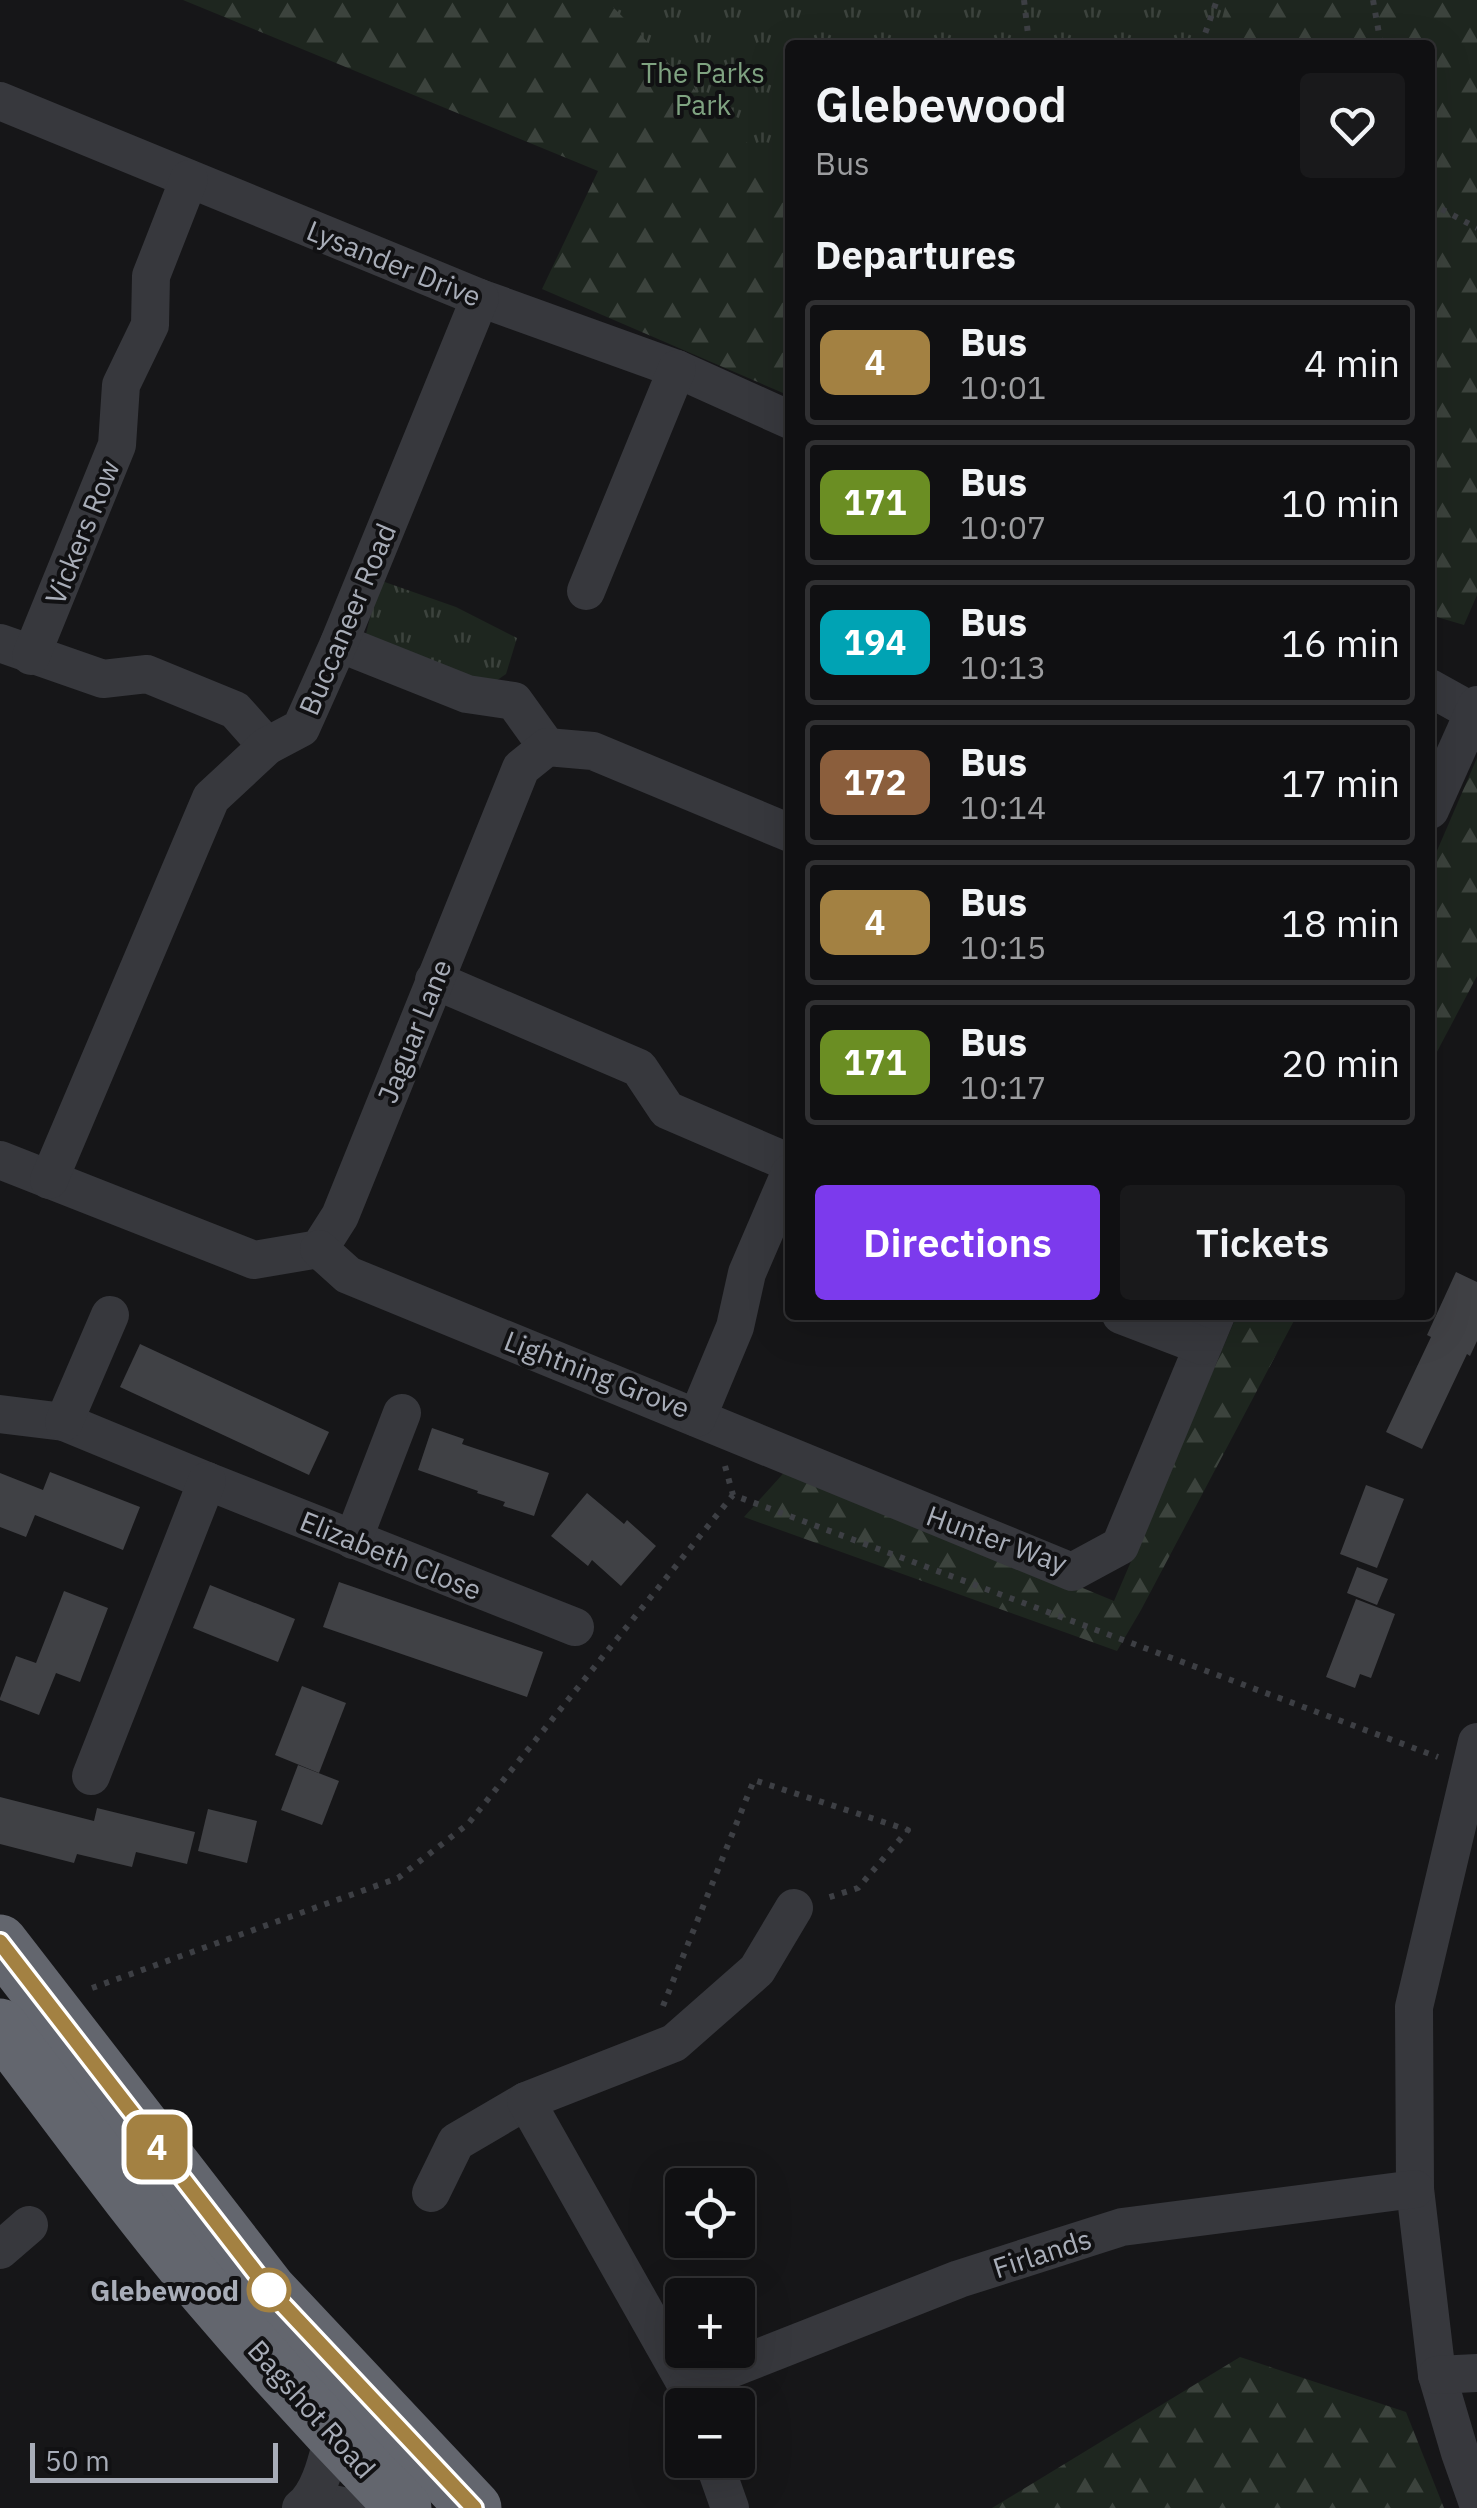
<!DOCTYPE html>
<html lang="en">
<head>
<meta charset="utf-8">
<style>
	body { margin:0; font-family:"IBM Plex Sans",sans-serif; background:#19191b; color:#f1f3f6; height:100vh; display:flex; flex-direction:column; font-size:38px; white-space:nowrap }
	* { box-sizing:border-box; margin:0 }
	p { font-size:32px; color:#9c9d9f }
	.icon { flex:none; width:55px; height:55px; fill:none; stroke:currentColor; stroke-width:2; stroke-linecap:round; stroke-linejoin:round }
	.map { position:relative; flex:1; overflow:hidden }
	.panel { position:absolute; left:785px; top:40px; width:650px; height:1280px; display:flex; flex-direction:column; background:#101012; border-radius:10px; box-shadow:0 10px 40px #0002,0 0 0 2px #303032 }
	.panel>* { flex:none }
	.badge { padding:0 20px; border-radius:15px; font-size:35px; line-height:65px }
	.tools { position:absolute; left:665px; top:2168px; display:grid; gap:20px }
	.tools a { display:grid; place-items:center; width:90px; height:90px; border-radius:10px; background:#101012; box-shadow:0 10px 40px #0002,0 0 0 2px #303032; font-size:50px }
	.scale { position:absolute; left:30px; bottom:25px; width:248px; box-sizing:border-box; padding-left:10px; border:5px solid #a8adb8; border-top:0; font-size:28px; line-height:35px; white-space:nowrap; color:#a8adb8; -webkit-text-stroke:8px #111113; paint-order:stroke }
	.map>.badge { position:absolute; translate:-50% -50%; box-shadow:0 0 0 5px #fff }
	h2 { padding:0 30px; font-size:38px; line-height:90px }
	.round { display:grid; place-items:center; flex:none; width:105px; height:105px; border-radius:10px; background:#19191b }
	.overview { display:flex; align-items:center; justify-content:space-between; height:170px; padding:0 30px }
	h1 { font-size:48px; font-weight:600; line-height:75px }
	.action { display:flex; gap:20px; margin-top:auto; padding:20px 30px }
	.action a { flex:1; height:115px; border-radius:10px; background:#7c3aed; color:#fff; font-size:40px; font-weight:600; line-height:115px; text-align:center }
	.action a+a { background:#19191b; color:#f1f3f6 }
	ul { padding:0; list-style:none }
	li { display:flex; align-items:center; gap:30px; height:125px; margin:0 20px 15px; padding:0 10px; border:5px solid #303032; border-radius:10px }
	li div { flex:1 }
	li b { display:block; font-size:38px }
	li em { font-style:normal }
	li .badge { min-width:110px; font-weight:700; text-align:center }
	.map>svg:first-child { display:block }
	.grass { fill:url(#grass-tufts) }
	.forest { fill:url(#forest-firs) }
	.building { fill:#404145 }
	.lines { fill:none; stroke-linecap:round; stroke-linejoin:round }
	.path { stroke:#3d3f44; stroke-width:6; stroke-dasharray:5 8; stroke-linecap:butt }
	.minor { stroke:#37383d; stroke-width:38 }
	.highway { stroke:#63666e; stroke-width:55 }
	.line-casing { stroke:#fff; stroke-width:22 }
	.line { stroke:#a38142; stroke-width:15 }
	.stop-dot { fill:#fff; stroke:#a38142; stroke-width:5 }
	.labels { text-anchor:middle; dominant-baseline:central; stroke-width:8; stroke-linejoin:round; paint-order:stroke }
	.park-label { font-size:28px; fill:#7fa381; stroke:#111113 }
	.street-label { font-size:28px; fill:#a8adb8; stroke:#111113 }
	.stop-label { font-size:28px; font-weight:bold; fill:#a8adb8; stroke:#111113; text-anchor:end }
</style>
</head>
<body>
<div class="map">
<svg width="1477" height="2508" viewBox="0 0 1477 2508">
	<defs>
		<pattern id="grass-tufts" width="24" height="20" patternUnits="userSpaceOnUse" patternTransform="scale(2.5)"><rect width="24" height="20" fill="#1e261f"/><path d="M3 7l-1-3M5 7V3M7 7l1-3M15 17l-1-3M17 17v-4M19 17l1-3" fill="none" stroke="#3c433d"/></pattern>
		<pattern id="forest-firs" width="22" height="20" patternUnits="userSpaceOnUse" patternTransform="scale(2.5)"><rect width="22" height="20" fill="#1e261f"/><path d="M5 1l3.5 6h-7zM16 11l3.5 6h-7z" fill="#3c433d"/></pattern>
	</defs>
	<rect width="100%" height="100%" fill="#161618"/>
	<!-- grass -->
	<g class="grass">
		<polygon points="536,0 1263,0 1248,45 790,45 790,364"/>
		<polygon points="379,580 456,607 517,638 506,674 496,681 454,674 366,634"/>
	</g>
	<!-- forest -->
	<g class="forest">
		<polygon points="183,0 606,0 790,186 790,396 542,289 598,171"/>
		<polygon points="1227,0 1477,0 1477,595 1464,625 1430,615 1430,45 1215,45"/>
		<polygon points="1477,758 1477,976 1430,1065 1430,867"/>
		<polygon points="1237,1315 1297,1315 1141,1610 1117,1651 744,1517 790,1466 1114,1601"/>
		<polygon points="1240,2357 1406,2412 1444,2508 992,2508"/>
	</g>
	<!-- building -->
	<g class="building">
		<polygon points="1456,1272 1477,1282 1477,1341 1470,1356 1467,1354 1422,1449 1386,1432 1431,1337 1427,1335"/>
		<polygon points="140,1344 329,1432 309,1475 120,1387"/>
		<polygon points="432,1428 464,1439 462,1444 549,1473 534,1516 503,1506 505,1502 477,1493 478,1491 418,1470"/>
		<polygon points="50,1472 140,1507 123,1550 35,1515 26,1537 0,1527 0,1473 43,1490"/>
		<polygon points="1366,1485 1404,1499 1377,1568 1340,1554"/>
		<polygon points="587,1493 624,1524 627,1520 656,1546 621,1586 592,1560 588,1566 551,1536"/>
		<polygon points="1357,1567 1388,1579 1377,1605 1347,1593"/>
		<polygon points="339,1582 543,1652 527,1697 323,1627"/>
		<polygon points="210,1585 295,1619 278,1662 193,1628"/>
		<polygon points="64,1591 108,1608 80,1682 56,1673 39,1715 0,1700 0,1698 16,1656 36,1663"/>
		<polygon points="1356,1599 1395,1614 1371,1678 1360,1674 1355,1688 1326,1677"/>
		<polygon points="302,1686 346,1703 319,1773 275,1755"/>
		<polygon points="298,1765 339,1781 322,1825 281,1810"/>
		<polygon points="0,1797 94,1821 97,1808 195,1832 187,1864 136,1852 132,1867 77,1854 74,1863 0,1844"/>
		<polygon points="208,1809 257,1821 247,1863 198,1851"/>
	</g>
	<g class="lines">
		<!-- path -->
		<g class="path">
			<polyline points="1024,0 1028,34 1025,45"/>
			<polyline points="1373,0 1381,45"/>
			<polyline points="1201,45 1217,0"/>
			<polyline points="1430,203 1477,228"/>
			<polyline points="725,1466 733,1495"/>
			<polyline points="92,1988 398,1878 468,1824 733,1495 1438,1757"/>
			<polyline points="663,2006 754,1780 908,1830 858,1888 824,1899"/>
		</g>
		<!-- minor -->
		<g class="minor">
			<polyline points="0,101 480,298 677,369 790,420"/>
			<polyline points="586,591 677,369"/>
			<polyline points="0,643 103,679 147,674 235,710 267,746"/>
			<polyline points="339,643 467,694 514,701 547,747"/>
			<polyline points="31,656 117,445 121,385 150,325 151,276 189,179"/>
			<polyline points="1430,688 1473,712"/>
			<polyline points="1430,810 1477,705"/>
			<polyline points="434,980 639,1068 667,1110 790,1163"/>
			<polyline points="0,1160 254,1260 319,1249 340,1216 521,768 547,747 593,751 790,833"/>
			<polyline points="49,1180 211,798 267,746 301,728 339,643 480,298"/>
			<polyline points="319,1249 348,1275 1072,1572 1120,1546 1216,1315"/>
			<polyline points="1121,1315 1202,1346"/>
			<polyline points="0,1414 64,1422 207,1481 575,1627"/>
			<polyline points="697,1418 735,1327 747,1273 790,1173"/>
			<polyline points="64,1422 110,1315"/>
			<polyline points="353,1540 402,1413"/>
			<polyline points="1477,1742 1414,2007 1415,2189 1437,2375 1460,2453 1477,2501"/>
			<polyline points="91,1776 207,1481"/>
			<polyline points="431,2193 456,2142 526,2101"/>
			<polyline points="0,2250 29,2225"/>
			<polyline points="1437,2375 1477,2373"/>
			<polyline points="687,2386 526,2101 674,2043 757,1970 794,1908"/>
			<polyline points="693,2405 687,2386 959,2279 1122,2227 1415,2189"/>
			<polyline points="713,2460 730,2508"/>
			<polyline points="311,2500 353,2508"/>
			<path d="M301 2508C320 2493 327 2460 333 2437"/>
		</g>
		<!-- highway -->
		<g class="highway">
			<polyline points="0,1942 269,2290 474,2508"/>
			<path d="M0 2026C68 2115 134 2207 207 2293 270 2367 336 2439 404 2508"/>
		</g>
	</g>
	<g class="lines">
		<!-- line casing -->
		<g class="line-casing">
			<polyline id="line" points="0,1942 269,2290 474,2508"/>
		</g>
		<!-- line -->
		<use href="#line" class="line"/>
	</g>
	<!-- markers -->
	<circle class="stop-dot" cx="269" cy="2290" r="20"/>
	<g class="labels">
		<!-- park labels -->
		<g class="park-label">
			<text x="703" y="72">The Parks<tspan x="703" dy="32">Park</tspan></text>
		</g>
		<!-- street labels -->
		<g class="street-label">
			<text transform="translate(394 263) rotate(22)">Lysander Drive</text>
			<text transform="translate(82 532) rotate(-68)">Vickers Row</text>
			<text transform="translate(347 619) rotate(-67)">Buccaneer Road</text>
			<text transform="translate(414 1031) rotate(-68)">Jaguar Lane</text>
			<text transform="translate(597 1374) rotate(21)">Lightning Grove</text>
			<text transform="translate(997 1539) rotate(20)">Hunter Way</text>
			<text transform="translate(391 1555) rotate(22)">Elizabeth Close</text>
			<text transform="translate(1042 2253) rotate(-18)">Firlands</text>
			<text transform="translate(312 2409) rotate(48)">Bagshot Road</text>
		</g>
		<!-- stop labels -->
		<g class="stop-label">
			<text x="239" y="2290">Glebewood</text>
		</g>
	</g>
</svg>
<div class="tools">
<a><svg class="icon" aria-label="locate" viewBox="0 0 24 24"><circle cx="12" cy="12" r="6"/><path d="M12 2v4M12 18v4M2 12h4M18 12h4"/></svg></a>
<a>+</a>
<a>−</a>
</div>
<div class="scale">50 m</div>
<b class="badge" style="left:157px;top:2147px;background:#a38142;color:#fff">4</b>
<section class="panel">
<div class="overview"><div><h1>Glebewood</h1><p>Bus</p></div><a class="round"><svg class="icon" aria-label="heart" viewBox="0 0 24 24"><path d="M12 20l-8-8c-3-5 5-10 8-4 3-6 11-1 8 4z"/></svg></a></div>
<h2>Departures</h2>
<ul>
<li><span class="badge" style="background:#a38142;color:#fff">4</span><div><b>Bus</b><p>10:01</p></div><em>4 min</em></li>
<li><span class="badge" style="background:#6b8e23;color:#fff">171</span><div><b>Bus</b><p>10:07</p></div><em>10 min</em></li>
<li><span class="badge" style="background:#00a3b4;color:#fff">194</span><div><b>Bus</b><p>10:13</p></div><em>16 min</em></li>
<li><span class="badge" style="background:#8b5e3c;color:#fff">172</span><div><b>Bus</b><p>10:14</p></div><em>17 min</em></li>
<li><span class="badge" style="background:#a38142;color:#fff">4</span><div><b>Bus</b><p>10:15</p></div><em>18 min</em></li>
<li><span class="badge" style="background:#6b8e23;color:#fff">171</span><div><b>Bus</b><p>10:17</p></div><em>20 min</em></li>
</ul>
<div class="action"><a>Directions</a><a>Tickets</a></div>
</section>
</div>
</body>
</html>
